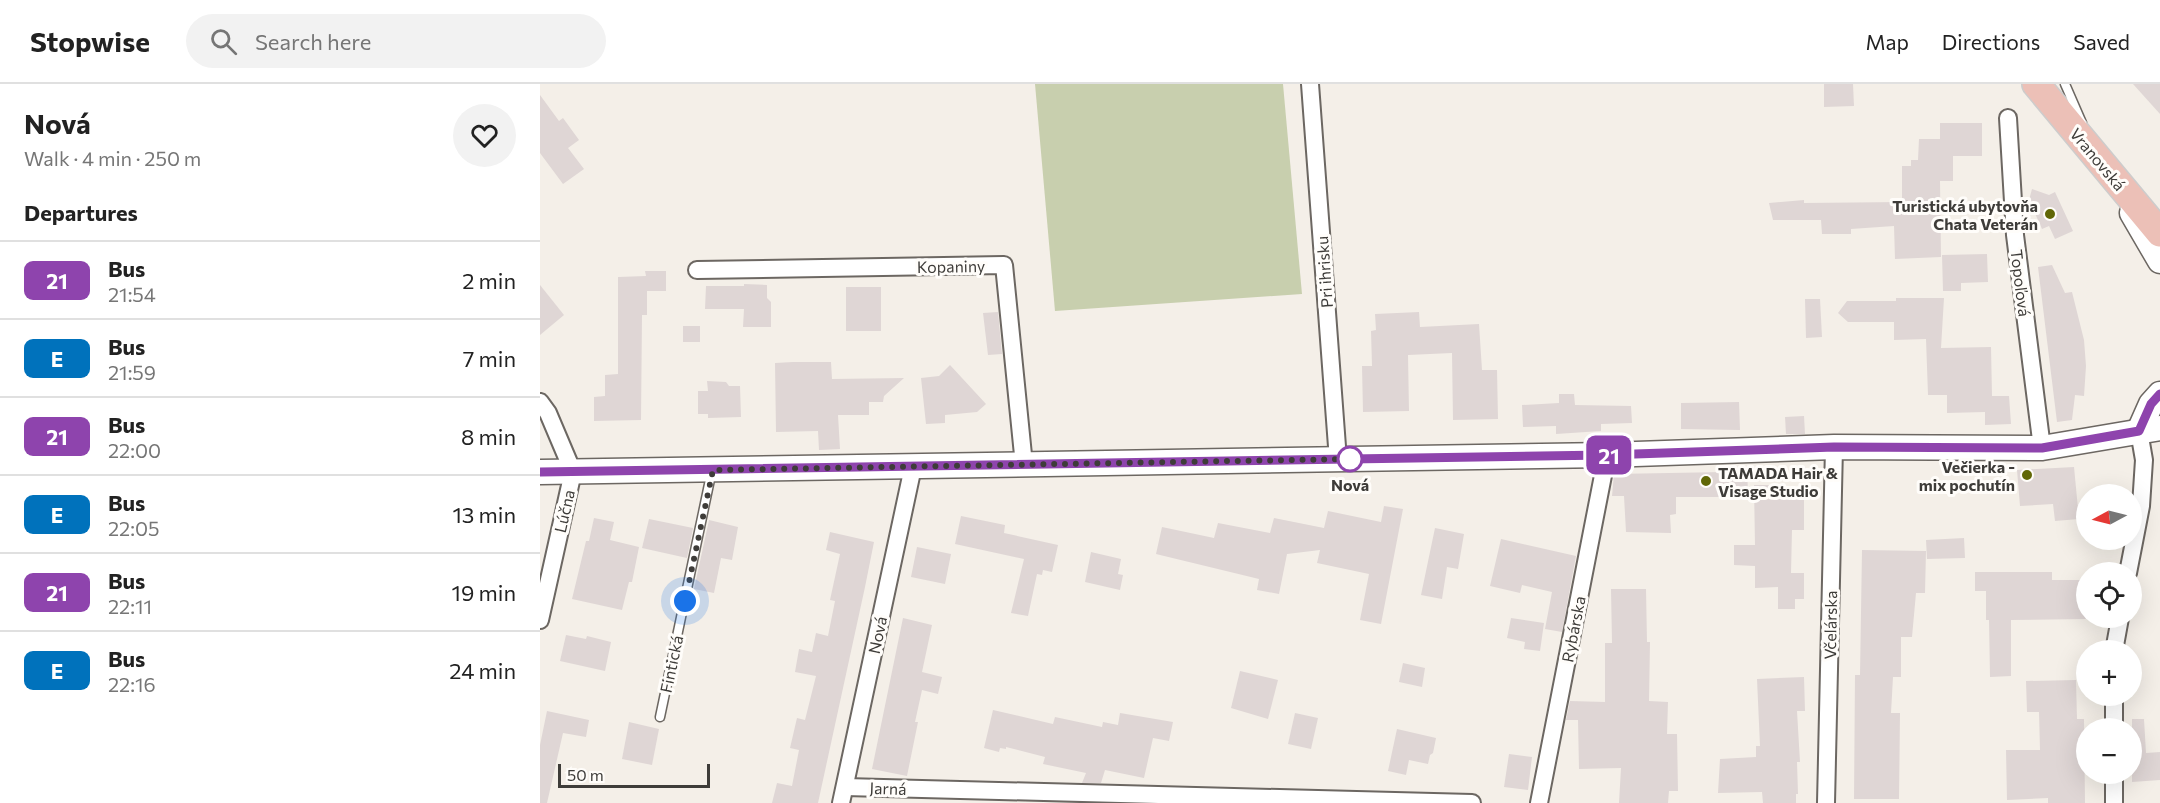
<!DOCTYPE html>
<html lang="en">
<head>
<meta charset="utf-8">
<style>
	body { margin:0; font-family:Commissioner,sans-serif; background:#f2f2f2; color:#222; height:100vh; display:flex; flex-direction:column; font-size:22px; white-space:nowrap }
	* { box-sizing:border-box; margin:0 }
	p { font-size:20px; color:#767676 }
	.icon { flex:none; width:33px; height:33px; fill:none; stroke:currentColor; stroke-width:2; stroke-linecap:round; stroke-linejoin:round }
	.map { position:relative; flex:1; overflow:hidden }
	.panel { display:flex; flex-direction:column; background:#fff; width:540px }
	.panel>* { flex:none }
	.badge { padding:0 12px; border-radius:9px; font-size:21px; line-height:39px }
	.needle { width:39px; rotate:263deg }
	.fabs { position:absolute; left:1536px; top:400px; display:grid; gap:12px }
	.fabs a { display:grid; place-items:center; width:66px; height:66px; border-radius:50%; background:#fff; box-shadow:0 6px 24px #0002; font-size:30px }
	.scale { position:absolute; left:18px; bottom:15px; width:152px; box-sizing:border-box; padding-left:6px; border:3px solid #3e3c39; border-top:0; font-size:16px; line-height:21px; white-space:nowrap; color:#3e3c39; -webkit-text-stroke:4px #fffdfa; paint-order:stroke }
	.you { position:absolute; width:30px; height:30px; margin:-15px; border:4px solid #fff; border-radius:50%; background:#1a73e8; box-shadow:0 0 0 9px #1a73e833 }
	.map>.badge { position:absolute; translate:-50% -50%; box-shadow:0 0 0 3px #fff }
	h2 { padding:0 24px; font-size:22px; line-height:54px }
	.round { display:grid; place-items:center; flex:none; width:63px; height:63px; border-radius:32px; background:#f2f2f2 }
	.summary { display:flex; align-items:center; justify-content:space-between; height:102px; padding:0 24px }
	h1 { font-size:28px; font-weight:700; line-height:45px }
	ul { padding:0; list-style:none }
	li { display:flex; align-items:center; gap:18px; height:78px; padding:0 24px; border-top:2px solid #e0e0e0 }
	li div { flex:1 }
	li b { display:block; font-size:22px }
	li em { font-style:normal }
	li .badge { min-width:66px; font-weight:700; text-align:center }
	header { display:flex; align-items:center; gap:36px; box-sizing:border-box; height:84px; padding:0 30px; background:#fff; border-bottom:2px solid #e0e0e0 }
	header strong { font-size:28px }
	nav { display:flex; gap:33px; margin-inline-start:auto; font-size:21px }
	.search { width:420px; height:54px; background:#f2f2f2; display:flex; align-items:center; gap:15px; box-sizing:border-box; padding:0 21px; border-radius:33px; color:#767676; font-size:22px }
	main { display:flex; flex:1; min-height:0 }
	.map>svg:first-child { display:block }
	.green { fill:#c8cfae }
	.building { fill:#dfd6d5 }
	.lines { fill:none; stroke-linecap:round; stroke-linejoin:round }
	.lane-casing { stroke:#6c6762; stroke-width:11 }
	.street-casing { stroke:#6c6762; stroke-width:20 }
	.secondary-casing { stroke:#6c6762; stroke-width:27 }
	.primary-casing { stroke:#cdcccc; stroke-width:30 }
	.lane { stroke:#fff; stroke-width:8 }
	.street { stroke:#fff; stroke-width:16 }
	.secondary { stroke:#fff; stroke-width:24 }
	.primary { stroke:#ecc0b7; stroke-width:27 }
	.line-casing { stroke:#fff; stroke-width:14 }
	.line { stroke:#8e44ad; stroke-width:9 }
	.walk { stroke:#3e3c39; stroke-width:6; stroke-dasharray:0 10.8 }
	.poi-dot { fill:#616706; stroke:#fffdfa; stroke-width:2 }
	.stop-dot { fill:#fff; stroke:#8e44ad; stroke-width:3 }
	.labels { text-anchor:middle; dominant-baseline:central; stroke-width:6; stroke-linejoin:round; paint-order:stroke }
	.street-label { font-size:16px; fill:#3e3c39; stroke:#fffdfa }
	.poi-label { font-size:16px; font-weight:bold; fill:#3e3c39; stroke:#fffdfa; text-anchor:end }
	.stop-label { font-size:16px; font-weight:bold; fill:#3e3c39; stroke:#fffdfa }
</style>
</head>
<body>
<header>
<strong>Stopwise</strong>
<div class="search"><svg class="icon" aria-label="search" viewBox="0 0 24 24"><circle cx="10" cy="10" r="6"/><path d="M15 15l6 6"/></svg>Search here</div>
<nav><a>Map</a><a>Directions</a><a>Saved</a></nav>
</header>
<main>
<section class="panel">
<div class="summary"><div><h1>Nová</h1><p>Walk · 4 min · 250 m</p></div><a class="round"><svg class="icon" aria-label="heart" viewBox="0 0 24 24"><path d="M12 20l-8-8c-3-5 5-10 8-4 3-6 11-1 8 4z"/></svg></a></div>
<h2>Departures</h2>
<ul>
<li><span class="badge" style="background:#8e44ad;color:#fff">21</span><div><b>Bus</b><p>21:54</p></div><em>2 min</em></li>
<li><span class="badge" style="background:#0072bc;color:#fff">E</span><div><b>Bus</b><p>21:59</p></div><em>7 min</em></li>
<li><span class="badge" style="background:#8e44ad;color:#fff">21</span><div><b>Bus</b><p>22:00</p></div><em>8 min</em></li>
<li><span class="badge" style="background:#0072bc;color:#fff">E</span><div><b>Bus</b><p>22:05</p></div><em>13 min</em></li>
<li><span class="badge" style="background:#8e44ad;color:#fff">21</span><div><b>Bus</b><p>22:11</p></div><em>19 min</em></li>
<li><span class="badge" style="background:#0072bc;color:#fff">E</span><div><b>Bus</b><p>22:16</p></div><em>24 min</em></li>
</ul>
</section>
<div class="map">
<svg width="1620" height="719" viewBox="0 0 1620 719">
	<rect width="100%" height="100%" fill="#f4efe8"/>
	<!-- green -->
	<polygon class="green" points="495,0 743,0 762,210 515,227"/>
	<!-- building -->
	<g class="building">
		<polygon points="1284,0 1313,0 1314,22 1284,23"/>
		<polygon points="1593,0 1620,0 1620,30"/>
		<polygon points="0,11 19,37 23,34 39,56 28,64 44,85 23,100 0,69"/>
		<polygon points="1400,39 1442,39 1442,72 1413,72 1413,97 1400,97 1401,173 1355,175 1354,142 1311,145 1311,150 1282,150 1281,136 1233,136 1229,119 1264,116 1264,119 1362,118 1362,82 1371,82 1371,76 1378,76 1379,55 1400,55"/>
		<polygon points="1492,105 1509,111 1515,108 1533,147 1515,155 1509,142 1502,145 1489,116"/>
		<polygon points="1447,170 1448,198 1421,199 1421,207 1403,207 1402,171"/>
		<polygon points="1512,181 1525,209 1532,208 1544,256 1546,282 1544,312 1535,311 1532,336 1517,338 1498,183"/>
		<polygon points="105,187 126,187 126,207 107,207 107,231 102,231 101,336 54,337 54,313 65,312 65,291 78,290 78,193 106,192"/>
		<polygon points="204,200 227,201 227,214 231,218 231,243 203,243 204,225 165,225 166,202 204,202"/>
		<polygon points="0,201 24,231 0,251"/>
		<rect x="306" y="203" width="35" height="44"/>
		<polygon points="1356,214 1404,214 1401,264 1451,263 1452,312 1469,312 1471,340 1445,341 1445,328 1407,329 1407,311 1388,311 1386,255 1354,256 1354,238 1308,238 1298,229 1307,217 1356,217"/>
		<polygon points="1265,215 1280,215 1282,253 1266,254"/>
		<polygon points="458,228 462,270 448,271 443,229"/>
		<polygon points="879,228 880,243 939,240 942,286 957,286 958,335 913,336 912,269 868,271 869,327 823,328 822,282 832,282 831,247 836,246 835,230"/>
		<rect x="143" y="242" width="17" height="16"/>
		<polygon points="253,278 291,278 292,295 364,294 344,312 343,318 329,318 329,331 298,331 300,365 279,366 278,347 236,348 235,279"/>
		<polygon points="410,281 446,320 437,328 405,331 405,339 386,340 381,294 399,292"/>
		<polygon points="167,297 186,298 189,302 200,302 201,333 168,334 168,330 158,330 158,307 168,307"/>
		<polygon points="1019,310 1034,310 1035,321 1091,322 1092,339 1061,340 1061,347 1016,350 1016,342 983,343 982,321 1019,319"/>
		<polygon points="1199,318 1200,346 1141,345 1141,319"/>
		<polygon points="1264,332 1265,350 1246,350 1245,333"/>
		<polygon points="1534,383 1539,435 1515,437 1513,420 1480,422 1477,386"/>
		<polygon points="1207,385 1208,408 1180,408 1180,413 1136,413 1136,430 1130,431 1131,449 1086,448 1084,412 1072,412 1074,390 1184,388 1184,386"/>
		<polygon points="1214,401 1232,401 1232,412 1264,411 1264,446 1252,446 1251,489 1264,489 1264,515 1255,515 1255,525 1238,525 1238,503 1215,504 1215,482 1194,481 1194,461 1215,461"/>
		<polygon points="844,422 863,425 841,540 820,536 829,490 777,479 780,466 747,470 739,510 717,506 719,495 616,470 622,443 674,454 678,439 730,449 734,434 784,444 788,427 841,438"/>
		<polygon points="421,432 465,441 464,449 518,461 512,488 503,486 502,491 497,490 488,532 471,529 484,475 415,460"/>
		<polygon points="54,434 74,438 70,456 99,463 92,498 89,498 82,526 32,515 46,457 49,457"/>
		<polygon points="109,435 153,444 147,474 102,464"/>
		<polygon points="169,436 198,443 192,476 181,474 174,509 154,505"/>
		<polygon points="895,444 924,450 918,485 907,483 902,515 881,511"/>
		<polygon points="290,448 334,458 325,503 278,719 232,719 237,699 252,702 259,666 250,664 257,634 265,636 276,592 255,588 259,565 272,568 276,549 288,552 295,517 290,516 300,470 286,466"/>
		<polygon points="1424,454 1425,474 1387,475 1386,456"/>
		<polygon points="961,455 1036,472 1022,548 1005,545 1012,508 982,501 980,509 950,502"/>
		<polygon points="377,463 411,470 405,500 371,493"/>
		<polygon points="1322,466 1386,467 1385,509 1376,509 1372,553 1361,553 1361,593 1353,593 1351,629 1360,629 1359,715 1314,715 1315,591 1320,591"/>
		<polygon points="551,468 581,475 578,490 583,491 580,506 545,498"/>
		<polygon points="1435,488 1512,488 1512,496 1546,496 1546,535 1471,536 1471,592 1450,593 1449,536 1446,536 1446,507 1435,507"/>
		<polygon points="1071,505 1106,505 1107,558 1110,558 1109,617 1128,618 1127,650 1137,650 1138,707 1129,707 1128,719 1079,719 1081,684 1039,685 1038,636 1026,636 1030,617 1065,618 1065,559 1072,559"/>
		<polygon points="363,534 392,541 382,588 402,593 398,610 382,606 375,638 378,638 367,692 332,685"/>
		<polygon points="971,534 1004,539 1000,567 984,565 985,558 967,554"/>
		<polygon points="26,551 46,555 47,552 71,558 65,587 20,577"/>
		<polygon points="863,579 885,584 882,603 859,598"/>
		<polygon points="700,587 738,596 728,635 691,624"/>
		<polygon points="1264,593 1265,627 1257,627 1260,678 1257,678 1258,710 1256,710 1256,719 1223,719 1222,708 1178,709 1180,675 1216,673 1216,662 1220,662 1217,595"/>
		<polygon points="1536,596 1537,635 1544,635 1545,719 1508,719 1508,714 1467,716 1466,666 1500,666 1499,628 1487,628 1486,597"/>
		<polygon points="453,626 513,640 515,633 562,643 563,638 578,641 580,629 633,638 629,657 613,654 604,694 565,686 561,699 542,699 546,689 503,680 505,673 466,663 466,665 460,664 459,668 444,664"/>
		<polygon points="7,627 49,636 46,653 23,649 7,719 0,719 0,661"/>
		<polygon points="755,629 778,634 771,665 748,660"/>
		<polygon points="1592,635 1604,635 1606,669 1620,668 1620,696 1592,698"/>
		<polygon points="89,638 119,645 112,681 82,675"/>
		<polygon points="857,645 896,654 893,669 890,671 888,680 869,676 866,691 848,687"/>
		<polygon points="969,670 992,673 988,706 964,703"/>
	</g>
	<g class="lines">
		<!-- lane casing -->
		<g class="lane-casing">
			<g id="lane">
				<polyline points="1525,0 1542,39"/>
				<polyline points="120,633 172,386"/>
			</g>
		</g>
		<!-- street casing -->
		<g class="street-casing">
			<g id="street">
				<polyline points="770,0 798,376"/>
				<polyline points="1468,34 1475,151 1502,364"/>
				<polyline points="157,186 464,181 484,381"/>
				<polyline points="0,318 8,329 33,388 0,536"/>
				<polyline points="1588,489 1601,422 1604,376 1599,347"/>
				<polyline points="1574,567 1580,534"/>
				<polyline points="1574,645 1574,612"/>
				<polyline points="1574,690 1574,719"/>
				<polyline points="305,703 932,719"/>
				<polyline points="301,719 373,383"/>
				<polyline points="999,719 1067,371"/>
				<polyline points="1286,719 1294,363"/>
			</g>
		</g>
		<!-- secondary casing -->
		<g class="secondary-casing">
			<g id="secondary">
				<polyline points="1592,129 1620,177"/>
				<polyline points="1599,347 1611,320 1620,310"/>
				<polyline points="0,388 1067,371 1294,363 1502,364 1620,344"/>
			</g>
		</g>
		<!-- primary casing -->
		<g class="primary-casing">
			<polyline id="primary" points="1496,0 1620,149"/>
		</g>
		<!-- lane -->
		<use href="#lane" class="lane"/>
		<!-- street -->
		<use href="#street" class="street"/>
		<!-- secondary -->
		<use href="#secondary" class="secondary"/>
		<!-- primary -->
		<use href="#primary" class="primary"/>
	</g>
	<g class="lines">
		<!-- line casing -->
		<g class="line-casing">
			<polyline id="line" points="0,388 1066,371 1294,363 1502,364 1599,347 1611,320 1620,310"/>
		</g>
		<!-- line -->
		<use href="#line" class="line"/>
		<!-- walk -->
		<polyline class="walk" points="145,517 173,386 810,375"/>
	</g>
	<!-- markers -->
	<g class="poi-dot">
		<circle cx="1510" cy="130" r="6"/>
		<circle cx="1487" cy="391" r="6"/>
		<circle cx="1166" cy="397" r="6"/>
	</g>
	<circle class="stop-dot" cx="810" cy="375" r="12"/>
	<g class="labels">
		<!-- street labels -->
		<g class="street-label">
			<text transform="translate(1558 75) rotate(50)">Vranovská</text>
			<text transform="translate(411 182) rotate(-1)">Kopaniny</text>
			<text transform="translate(784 188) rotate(-94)">Pri ihrisku</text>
			<text transform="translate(1481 199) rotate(83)">Topoľová</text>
			<text transform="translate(24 427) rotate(-77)">Lúčna</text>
			<text transform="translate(1290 541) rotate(-89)">Včelárska</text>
			<text transform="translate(1033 545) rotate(-79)">Rybárska</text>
			<text transform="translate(337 551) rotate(-78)">Nová</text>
			<text transform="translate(131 580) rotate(-78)">Fintická</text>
			<text transform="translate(348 704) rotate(2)">Jarná</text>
		</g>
		<!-- poi labels -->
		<g class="poi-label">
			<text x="1498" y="121">Turistická ubytovňa<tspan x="1498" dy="18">Chata Veterán</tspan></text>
			<text x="1475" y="382">Večierka -<tspan x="1475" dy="18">mix pochutín</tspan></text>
			<text x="1178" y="388" text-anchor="start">TAMADA Hair &amp;<tspan x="1178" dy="18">Visage Studio</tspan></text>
		</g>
		<!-- stop labels -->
		<g class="stop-label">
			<text x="810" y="400">Nová</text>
		</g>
	</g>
</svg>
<div class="fabs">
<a><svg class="needle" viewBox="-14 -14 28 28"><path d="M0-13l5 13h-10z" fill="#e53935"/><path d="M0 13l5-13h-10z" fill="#767676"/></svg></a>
<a><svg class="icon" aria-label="locate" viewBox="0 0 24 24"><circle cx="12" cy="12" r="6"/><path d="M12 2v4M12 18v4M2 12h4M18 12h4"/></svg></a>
<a>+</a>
<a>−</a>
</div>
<div class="scale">50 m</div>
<div class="you" style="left:145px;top:517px"></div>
<b class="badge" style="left:1069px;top:371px;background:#8e44ad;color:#fff">21</b>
</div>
</main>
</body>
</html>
